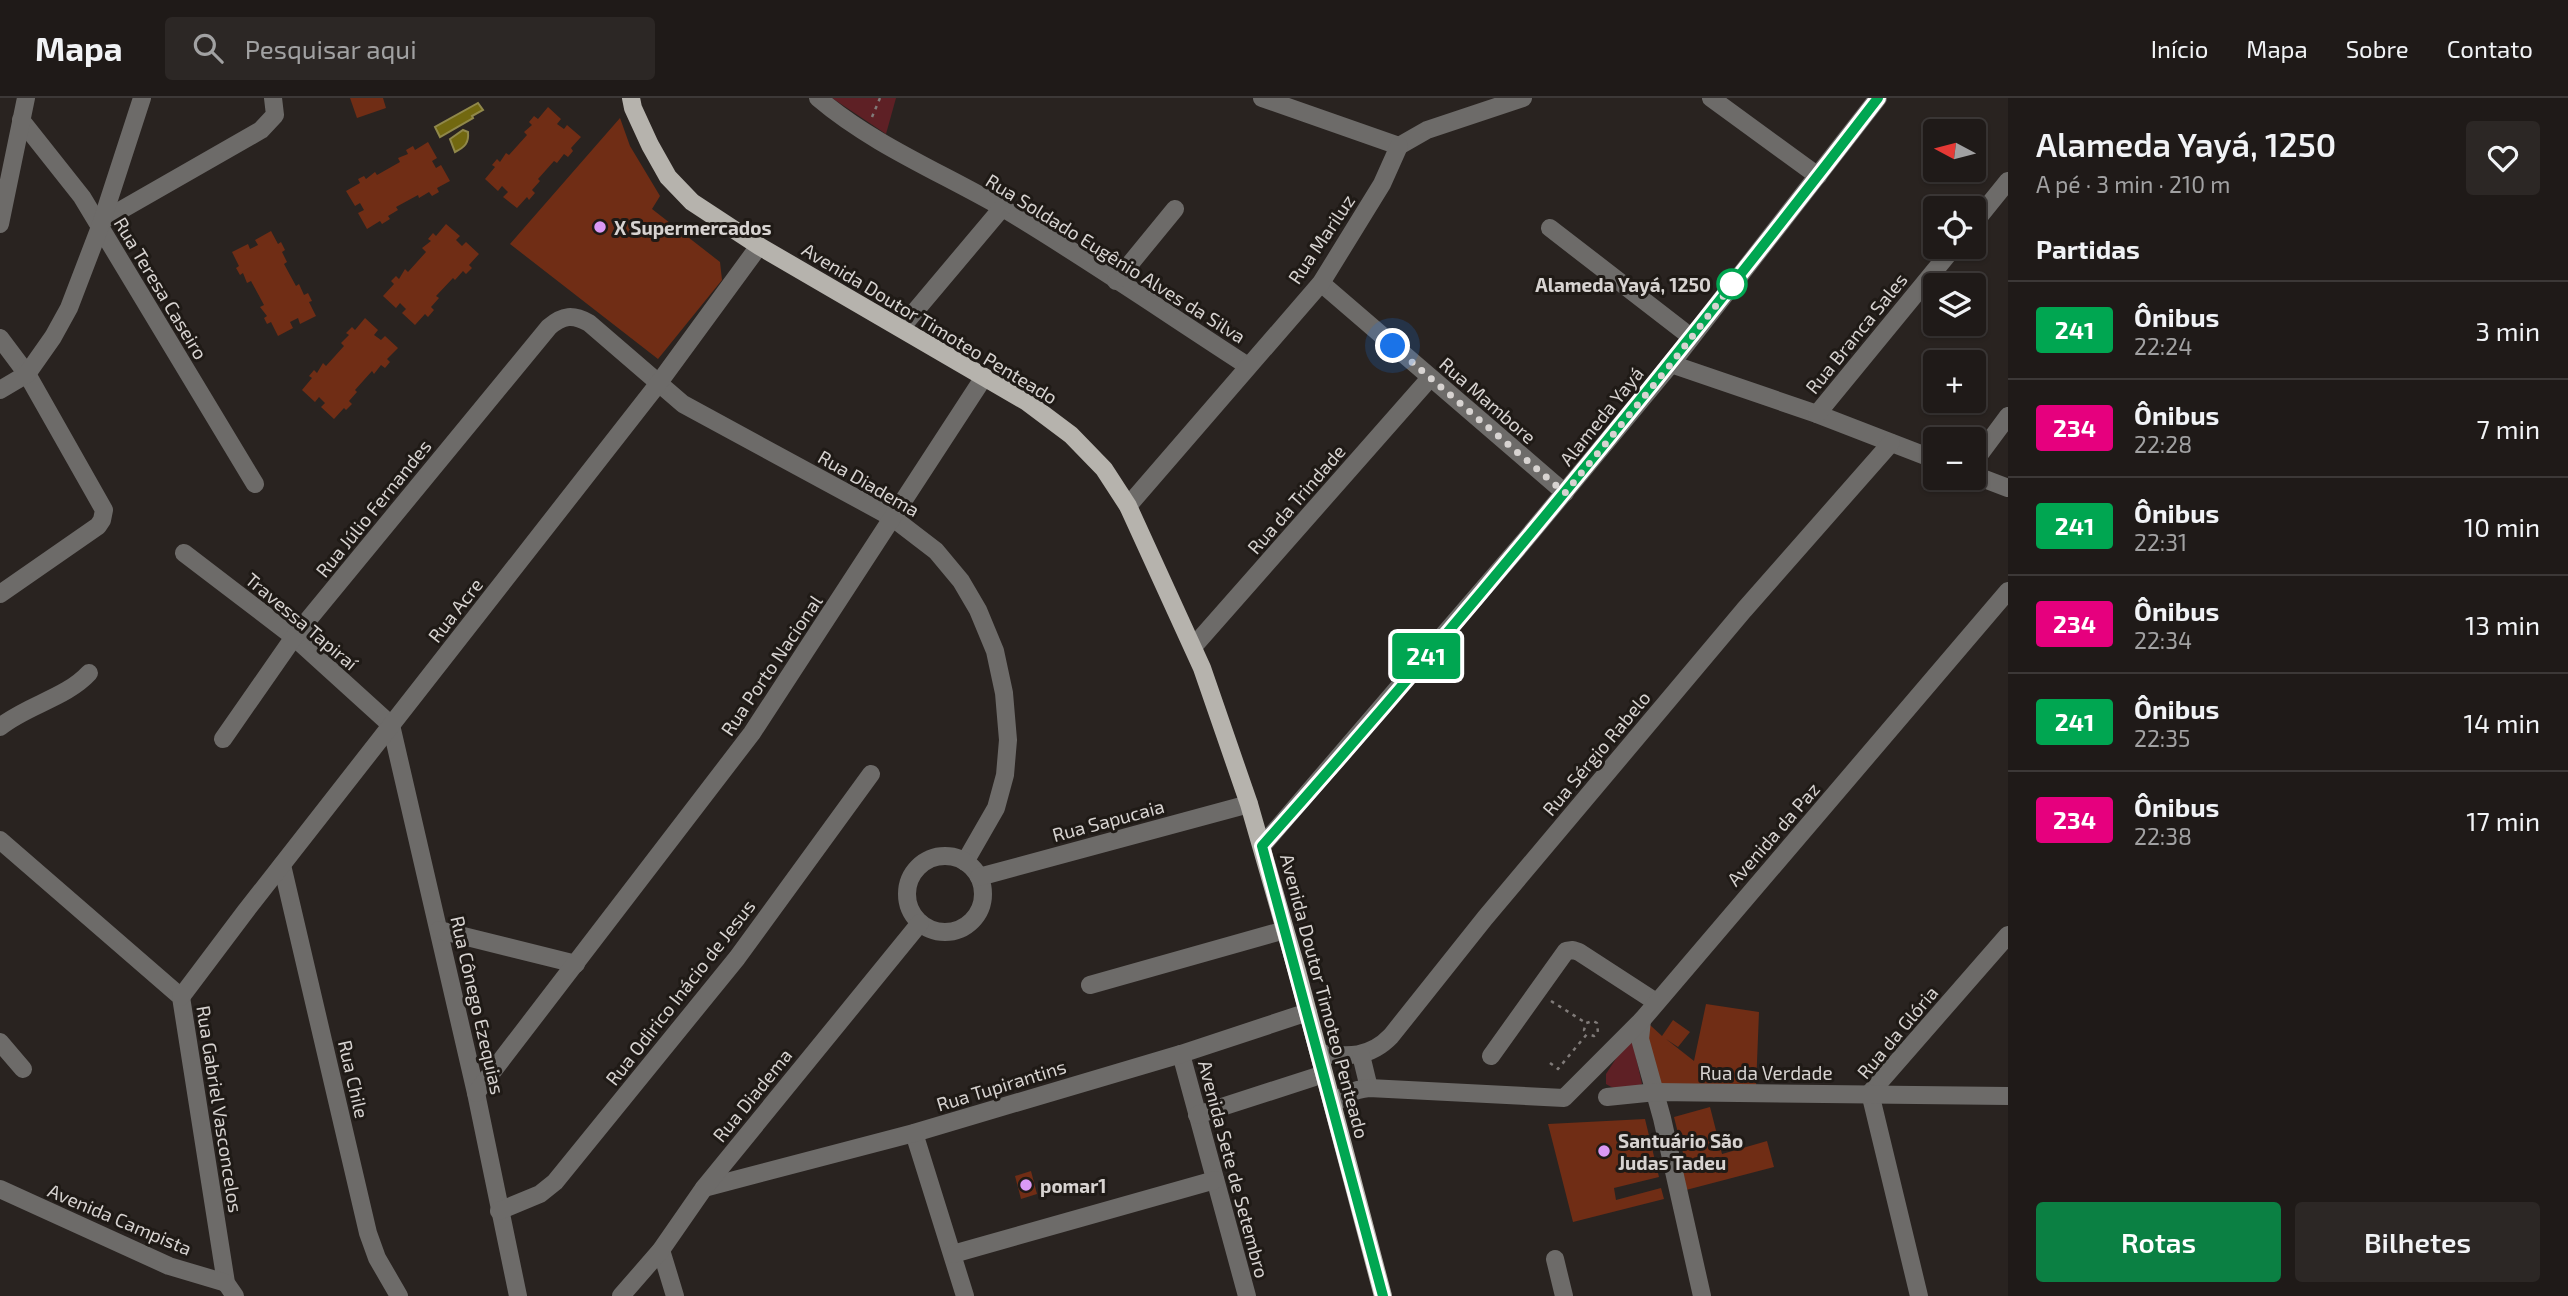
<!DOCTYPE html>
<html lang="pt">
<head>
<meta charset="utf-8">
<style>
	body { margin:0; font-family:"Exo 2",sans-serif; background:#2c2725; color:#f1f3f6; height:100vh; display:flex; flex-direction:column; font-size:26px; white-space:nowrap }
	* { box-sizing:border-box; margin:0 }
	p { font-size:23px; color:#a1a1a2 }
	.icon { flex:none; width:38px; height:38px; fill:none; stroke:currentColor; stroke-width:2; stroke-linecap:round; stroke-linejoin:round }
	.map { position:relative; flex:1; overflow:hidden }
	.side { display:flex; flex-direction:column; background:#1f1a18; width:560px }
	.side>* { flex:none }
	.badge { padding:0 14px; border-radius:5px; font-size:24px; line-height:46px }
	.needle { width:46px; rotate:277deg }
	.tools { position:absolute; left:1923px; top:21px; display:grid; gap:14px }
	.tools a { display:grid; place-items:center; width:63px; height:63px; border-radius:7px; background:#1f1a18; box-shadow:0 2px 5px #0004,0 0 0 2px #3c3837; font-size:35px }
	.you { position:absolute; width:35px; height:35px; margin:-18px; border:5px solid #fff; border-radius:50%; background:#1a73e8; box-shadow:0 0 0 10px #1a73e833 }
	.map>.badge { position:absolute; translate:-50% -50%; box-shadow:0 0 0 4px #fff }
	h2 { padding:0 28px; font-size:26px; line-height:63px }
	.round { display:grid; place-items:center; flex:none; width:74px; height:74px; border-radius:7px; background:#2c2725 }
	.headline { display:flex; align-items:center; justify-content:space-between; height:119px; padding:0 28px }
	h1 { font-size:33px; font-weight:600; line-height:52px }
	.button { display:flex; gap:14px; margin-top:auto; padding:14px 28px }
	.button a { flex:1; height:80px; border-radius:7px; background:#0b8043; color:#fff; font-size:28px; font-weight:600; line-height:80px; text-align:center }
	.button a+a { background:#2c2725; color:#f1f3f6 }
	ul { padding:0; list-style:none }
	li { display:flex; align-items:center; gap:21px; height:98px; padding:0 28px; border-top:2px solid #3c3837 }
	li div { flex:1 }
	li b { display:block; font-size:26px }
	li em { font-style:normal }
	li .badge { min-width:77px; font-weight:700; text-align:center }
	header { display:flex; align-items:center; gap:42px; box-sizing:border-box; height:98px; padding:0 35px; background:#1f1a18; border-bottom:2px solid #3c3837 }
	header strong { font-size:33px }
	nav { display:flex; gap:38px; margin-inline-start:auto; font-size:24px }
	.search { width:490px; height:63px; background:#2c2725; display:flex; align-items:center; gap:18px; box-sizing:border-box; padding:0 24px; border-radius:7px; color:#a1a1a2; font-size:26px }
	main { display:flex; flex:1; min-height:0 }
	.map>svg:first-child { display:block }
	.green { fill:#5e2025 }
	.water { fill:#726810; stroke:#90884a; stroke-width:2 }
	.building { fill:#702d15 }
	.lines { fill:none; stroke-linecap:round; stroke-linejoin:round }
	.path { stroke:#807b79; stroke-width:2.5; stroke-dasharray:3.5 5; stroke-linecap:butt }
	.minor { stroke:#6d6b69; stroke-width:18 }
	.major { stroke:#b6b3ad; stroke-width:18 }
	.line-casing { stroke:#fff; stroke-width:16 }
	.line { stroke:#00a651; stroke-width:10 }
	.walk { stroke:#d7d3d1; stroke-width:7; stroke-dasharray:0 12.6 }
	.poi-dot { fill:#db99f5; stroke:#1f1a16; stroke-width:2.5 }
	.stop-dot { fill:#fff; stroke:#00a651; stroke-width:3.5 }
	.labels { text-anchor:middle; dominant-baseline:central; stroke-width:6; stroke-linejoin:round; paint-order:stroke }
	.poi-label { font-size:19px; font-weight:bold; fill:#d7d3d1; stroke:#1f1a16; text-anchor:start }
	.street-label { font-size:19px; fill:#d7d3d1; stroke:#1f1a16 }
	.stop-label { font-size:19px; font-weight:bold; fill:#d7d3d1; stroke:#1f1a16; text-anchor:end }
</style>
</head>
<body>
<header>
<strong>Mapa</strong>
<div class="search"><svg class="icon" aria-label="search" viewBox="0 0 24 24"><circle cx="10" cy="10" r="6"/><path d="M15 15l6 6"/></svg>Pesquisar aqui</div>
<nav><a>Início</a><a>Mapa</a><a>Sobre</a><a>Contato</a></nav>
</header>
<main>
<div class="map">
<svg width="2008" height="1198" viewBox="0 0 2008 1198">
	<rect width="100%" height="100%" fill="#292320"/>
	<!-- green -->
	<g class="green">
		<polygon points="832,0 896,0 886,36"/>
		<path d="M1628 942 1633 946 1642 986C1628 992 1619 994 1606 986V976Z"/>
	</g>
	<!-- water -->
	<g class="water">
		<polygon points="478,5 483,12 472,18 473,20 440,39 435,29"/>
		<path d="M463 32 468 34C469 45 465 49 455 54L450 41Z"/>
	</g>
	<!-- building -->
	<g class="building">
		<polygon points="350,0 383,0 386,10 357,20"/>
		<polygon points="548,9 561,21 557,26 564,31 567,27 581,39 571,50 573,53 568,59 564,56 557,65 554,63 538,81 540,83 532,92 535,95 529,102 527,99 517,110 503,99 508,94 502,88 498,93 485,81 495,69 492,67 497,61 500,64 506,55 509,57 527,37 524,34 532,27 529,24 534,18 538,21"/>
		<polygon points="620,20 630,48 660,98 652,111 720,164 722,182 658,261 510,146"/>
		<polygon points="428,44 437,60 432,63 436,70 441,67 450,83 437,90 439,94 432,98 429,94 419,100 418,97 396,109 398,112 388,118 390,121 382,126 380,123 367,131 358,115 364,112 360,105 355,108 346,93 360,85 358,81 364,78 366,81 375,74 377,77 400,64 398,60 408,56 406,52 413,48 415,52"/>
		<polygon points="446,126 460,138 456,142 462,148 466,144 479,156 469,167 472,170 466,176 463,173 455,182 453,180 436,198 439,200 431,209 434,212 428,219 425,216 415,227 402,215 406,211 400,205 396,210 383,198 394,186 391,183 396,178 399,181 405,171 408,174 426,154 422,150 431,143 428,141 433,135 436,138"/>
		<polygon points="271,133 278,146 281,144 285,152 282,154 287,164 284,166 296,188 299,186 304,197 308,195 312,203 309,204 316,218 300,226 298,220 290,224 293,230 278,238 271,224 267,226 264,220 267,218 260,209 264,207 251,183 247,185 243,175 240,177 236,170 239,168 232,154 248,146 250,151 258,147 255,142"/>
		<polygon points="365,220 378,232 374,237 381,242 385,238 398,250 387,261 390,264 385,270 381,267 374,276 372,273 355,292 357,294 349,303 352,306 346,312 344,310 334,321 321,309 325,305 319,299 315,304 302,292 312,280 309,278 314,272 317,275 323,265 326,268 344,248 341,245 349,237 346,235 352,229 355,232"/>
		<polygon points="1706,906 1759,914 1756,989 1670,991 1660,985 1645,944 1650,927 1662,938 1673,922 1690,934 1678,949 1666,941 1694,963"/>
		<polygon points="1710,1009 1722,1056 1767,1043 1774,1069 1686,1092 1678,1060 1684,1059 1674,1019"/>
		<polygon points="1645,1021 1659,1079 1614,1090 1616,1102 1661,1090 1664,1101 1573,1124 1548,1026"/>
		<polygon points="1031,1073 1037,1096 1021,1101 1015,1078"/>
	</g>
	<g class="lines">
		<!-- path -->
		<g class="path">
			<polyline points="872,19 880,0"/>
			<polyline points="1551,903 1586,925"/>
			<polyline points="1550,965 1558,971 1587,936 1584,932 1586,925 1593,923 1597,925 1598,935 1594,938 1587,936"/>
		</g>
		<!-- minor -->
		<g class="minor">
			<path d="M818 0C872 46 940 74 1001 109 1085 159 1166 215 1248 268"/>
			<polyline points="1262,0 1399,48 1427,32 1523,0"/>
			<polyline points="1711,0 1818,78"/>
			<polyline points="21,22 82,99 255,386"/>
			<polyline points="102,123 261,32 275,17 273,0"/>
			<polyline points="1974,125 2008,83"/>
			<polyline points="0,126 26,0"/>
			<polyline points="1550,130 1691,239"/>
			<polyline points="1116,183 1175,111"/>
			<polyline points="1321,185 1565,395"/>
			<polyline points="901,230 1002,110"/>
			<polyline points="0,240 27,276 104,412 102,422 98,428 0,496"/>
			<polyline points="1671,266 1817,316 1936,362"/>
			<polyline points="0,292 27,276 53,239 69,210 100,129 142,0"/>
			<polyline points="1817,316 1954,149"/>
			<polyline points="1974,364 2008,318"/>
			<polyline points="1974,377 2008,390"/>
			<polyline points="1128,408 1321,185 1382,86 1399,48"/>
			<polyline points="184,455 294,539 391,627"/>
			<polyline points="1193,549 1430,280"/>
			<polyline points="391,627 476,995 518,1198"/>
			<path d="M0 629C27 607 66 600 89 575"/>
			<path d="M223 641 294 539 549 229C563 217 573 216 589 225L683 306 893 420 936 453 961 483 978 512 995 553 1004 595 1008 642 1005 677 996 710 965 764"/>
			<polyline points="0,742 181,899 226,1185 235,1198"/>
			<polyline points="1262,748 1525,442 1671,266 1878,0"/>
			<circle cx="945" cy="796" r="38"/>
			<polyline points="282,767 368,1135 377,1160 399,1198"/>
			<polyline points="979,779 1249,706"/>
			<polyline points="439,832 576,866"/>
			<polyline points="1090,887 1285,832"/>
			<polyline points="181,899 245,814 658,286 759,148"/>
			<polyline points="1642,922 1640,941 1662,1020 1702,1198"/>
			<polyline points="0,944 23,971"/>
			<path d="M1319 955C1348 959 1370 960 1391 938L1485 820 1744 512 1891 345"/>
			<polyline points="1181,956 1247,1198"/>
			<polyline points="1361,957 1369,990"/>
			<polyline points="1491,958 1566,853 1573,852 1579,854 1656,904"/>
			<polyline points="476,995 752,635 984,279"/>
			<polyline points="1870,995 2008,837"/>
			<polyline points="1870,995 1919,1198"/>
			<polyline points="1607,999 1656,994 2008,998"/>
			<path d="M1333 1007C1344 996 1353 992 1369 990L1564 1000 1642 922 2008 493"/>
			<polyline points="1197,1017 1324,976"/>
			<polyline points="914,1035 965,1198"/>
			<polyline points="704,1090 914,1035 1181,956 1308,914"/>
			<polyline points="0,1091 169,1168 226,1185"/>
			<polyline points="499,1113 540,1096 555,1084 737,860 871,676"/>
			<polyline points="661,1152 675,1198"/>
			<polyline points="953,1156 1215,1082"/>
			<polyline points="1555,1161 1564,1198"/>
			<polyline points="621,1198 661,1152 704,1090 920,825"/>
		</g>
		<!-- major -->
		<polyline class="major" points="631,0 633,10 650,47 668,79 692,104 759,148 1027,304 1071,337 1104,371 1128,408 1202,570 1249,706 1297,873 1383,1198"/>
	</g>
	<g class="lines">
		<!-- line casing -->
		<g class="line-casing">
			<path id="line" d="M1383 1198 1262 748C1477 507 1681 256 1878 0"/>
		</g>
		<!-- line -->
		<use href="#line" class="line"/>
		<!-- walk -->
		<polyline class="walk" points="1393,248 1565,395 1671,266 1738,179 1732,186"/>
	</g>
	<!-- markers -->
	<g class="poi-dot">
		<circle cx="600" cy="129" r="7"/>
		<circle cx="1604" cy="1053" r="7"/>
		<circle cx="1026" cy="1087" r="7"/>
	</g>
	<circle class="stop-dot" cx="1732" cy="186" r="14"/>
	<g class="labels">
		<!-- poi labels -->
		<g class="poi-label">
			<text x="614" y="129">X Supermercados</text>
			<text x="1618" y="1042">Santuário São<tspan x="1618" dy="22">Judas Tadeu</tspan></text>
			<text x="1040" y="1087">pomar1</text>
		</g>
		<!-- street labels -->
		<g class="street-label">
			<text transform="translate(1321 141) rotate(-56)">Rua Mariluz</text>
			<text transform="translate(1116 160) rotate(32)">Rua Soldado Eugênio Alves da Silva</text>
			<text transform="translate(161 190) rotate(59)">Rua Teresa Caseiro</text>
			<text transform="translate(930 225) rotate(31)">Avenida Doutor Timoteo Penteado</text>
			<text transform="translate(1856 235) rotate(-51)">Rua Branca Sales</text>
			<text transform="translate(1488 302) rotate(41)">Rua Mambore</text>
			<text transform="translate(1601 318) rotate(-51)">Alameda Yayá</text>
			<text transform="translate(869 385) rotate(30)">Rua Diadema</text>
			<text transform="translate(1296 401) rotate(-49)">Rua da Trindade</text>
			<text transform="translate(373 410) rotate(-51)">Rua Júlio Fernandes</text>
			<text transform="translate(455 512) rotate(-52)">Rua Acre</text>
			<text transform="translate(302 523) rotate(40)">Travessa Tapiraí</text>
			<text transform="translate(771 567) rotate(-56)">Rua Porto Nacional</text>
			<text transform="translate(1596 655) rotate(-50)">Rua Sérgio Rabelo</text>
			<text transform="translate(1108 722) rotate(-15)">Rua Sapucaia</text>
			<text transform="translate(1773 736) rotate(-49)">Avenida da Paz</text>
			<text transform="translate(680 894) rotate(-52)">Rua Odirico Inácio de Jesus</text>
			<text transform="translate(1325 898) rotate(75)">Avenida Doutor Timoteo Penteado</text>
			<text transform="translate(478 907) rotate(77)">Rua Cônego Ezequias</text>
			<text transform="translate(1897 934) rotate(-50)">Rua da Glória</text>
			<text x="1766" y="974">Rua da Verdade</text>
			<text transform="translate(354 981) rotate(77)">Rua Chile</text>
			<text transform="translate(1001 987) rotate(-17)">Rua Tupirantins</text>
			<text transform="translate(752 997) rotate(-51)">Rua Diadema</text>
			<text transform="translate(220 1011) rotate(81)">Rua Gabriel Vasconcelos</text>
			<text transform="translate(1234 1071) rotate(75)">Avenida Sete de Setembro</text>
			<text transform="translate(120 1121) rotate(23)">Avenida Campista</text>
		</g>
		<!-- stop labels -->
		<g class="stop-label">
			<text x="1711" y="186">Alameda Yayá, 1250</text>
		</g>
	</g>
</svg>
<div class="tools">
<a><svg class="needle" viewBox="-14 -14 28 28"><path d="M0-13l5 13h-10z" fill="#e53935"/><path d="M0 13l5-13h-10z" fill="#a1a1a2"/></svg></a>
<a><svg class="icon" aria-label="locate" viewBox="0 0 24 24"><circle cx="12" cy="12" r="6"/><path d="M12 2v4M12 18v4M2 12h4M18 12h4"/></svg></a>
<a><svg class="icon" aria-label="layers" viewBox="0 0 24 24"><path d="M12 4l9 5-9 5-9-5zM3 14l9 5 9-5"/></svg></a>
<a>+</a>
<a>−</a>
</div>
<div class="you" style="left:1393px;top:248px"></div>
<b class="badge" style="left:1426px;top:558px;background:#00a651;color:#fff">241</b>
</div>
<section class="side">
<div class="headline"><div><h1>Alameda Yayá, 1250</h1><p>A pé · 3 min · 210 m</p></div><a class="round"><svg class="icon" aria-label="heart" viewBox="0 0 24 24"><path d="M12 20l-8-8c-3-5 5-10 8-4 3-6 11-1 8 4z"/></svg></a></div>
<h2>Partidas</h2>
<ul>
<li><span class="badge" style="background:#00a651;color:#fff">241</span><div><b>Ônibus</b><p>22:24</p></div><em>3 min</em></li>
<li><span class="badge" style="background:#e6007e;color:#fff">234</span><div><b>Ônibus</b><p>22:28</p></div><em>7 min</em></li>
<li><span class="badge" style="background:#00a651;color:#fff">241</span><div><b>Ônibus</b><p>22:31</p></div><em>10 min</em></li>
<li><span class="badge" style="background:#e6007e;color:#fff">234</span><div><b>Ônibus</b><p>22:34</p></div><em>13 min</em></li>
<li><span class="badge" style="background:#00a651;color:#fff">241</span><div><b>Ônibus</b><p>22:35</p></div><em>14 min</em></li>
<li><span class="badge" style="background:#e6007e;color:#fff">234</span><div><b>Ônibus</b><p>22:38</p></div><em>17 min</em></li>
</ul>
<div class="button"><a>Rotas</a><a>Bilhetes</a></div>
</section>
</main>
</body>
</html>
